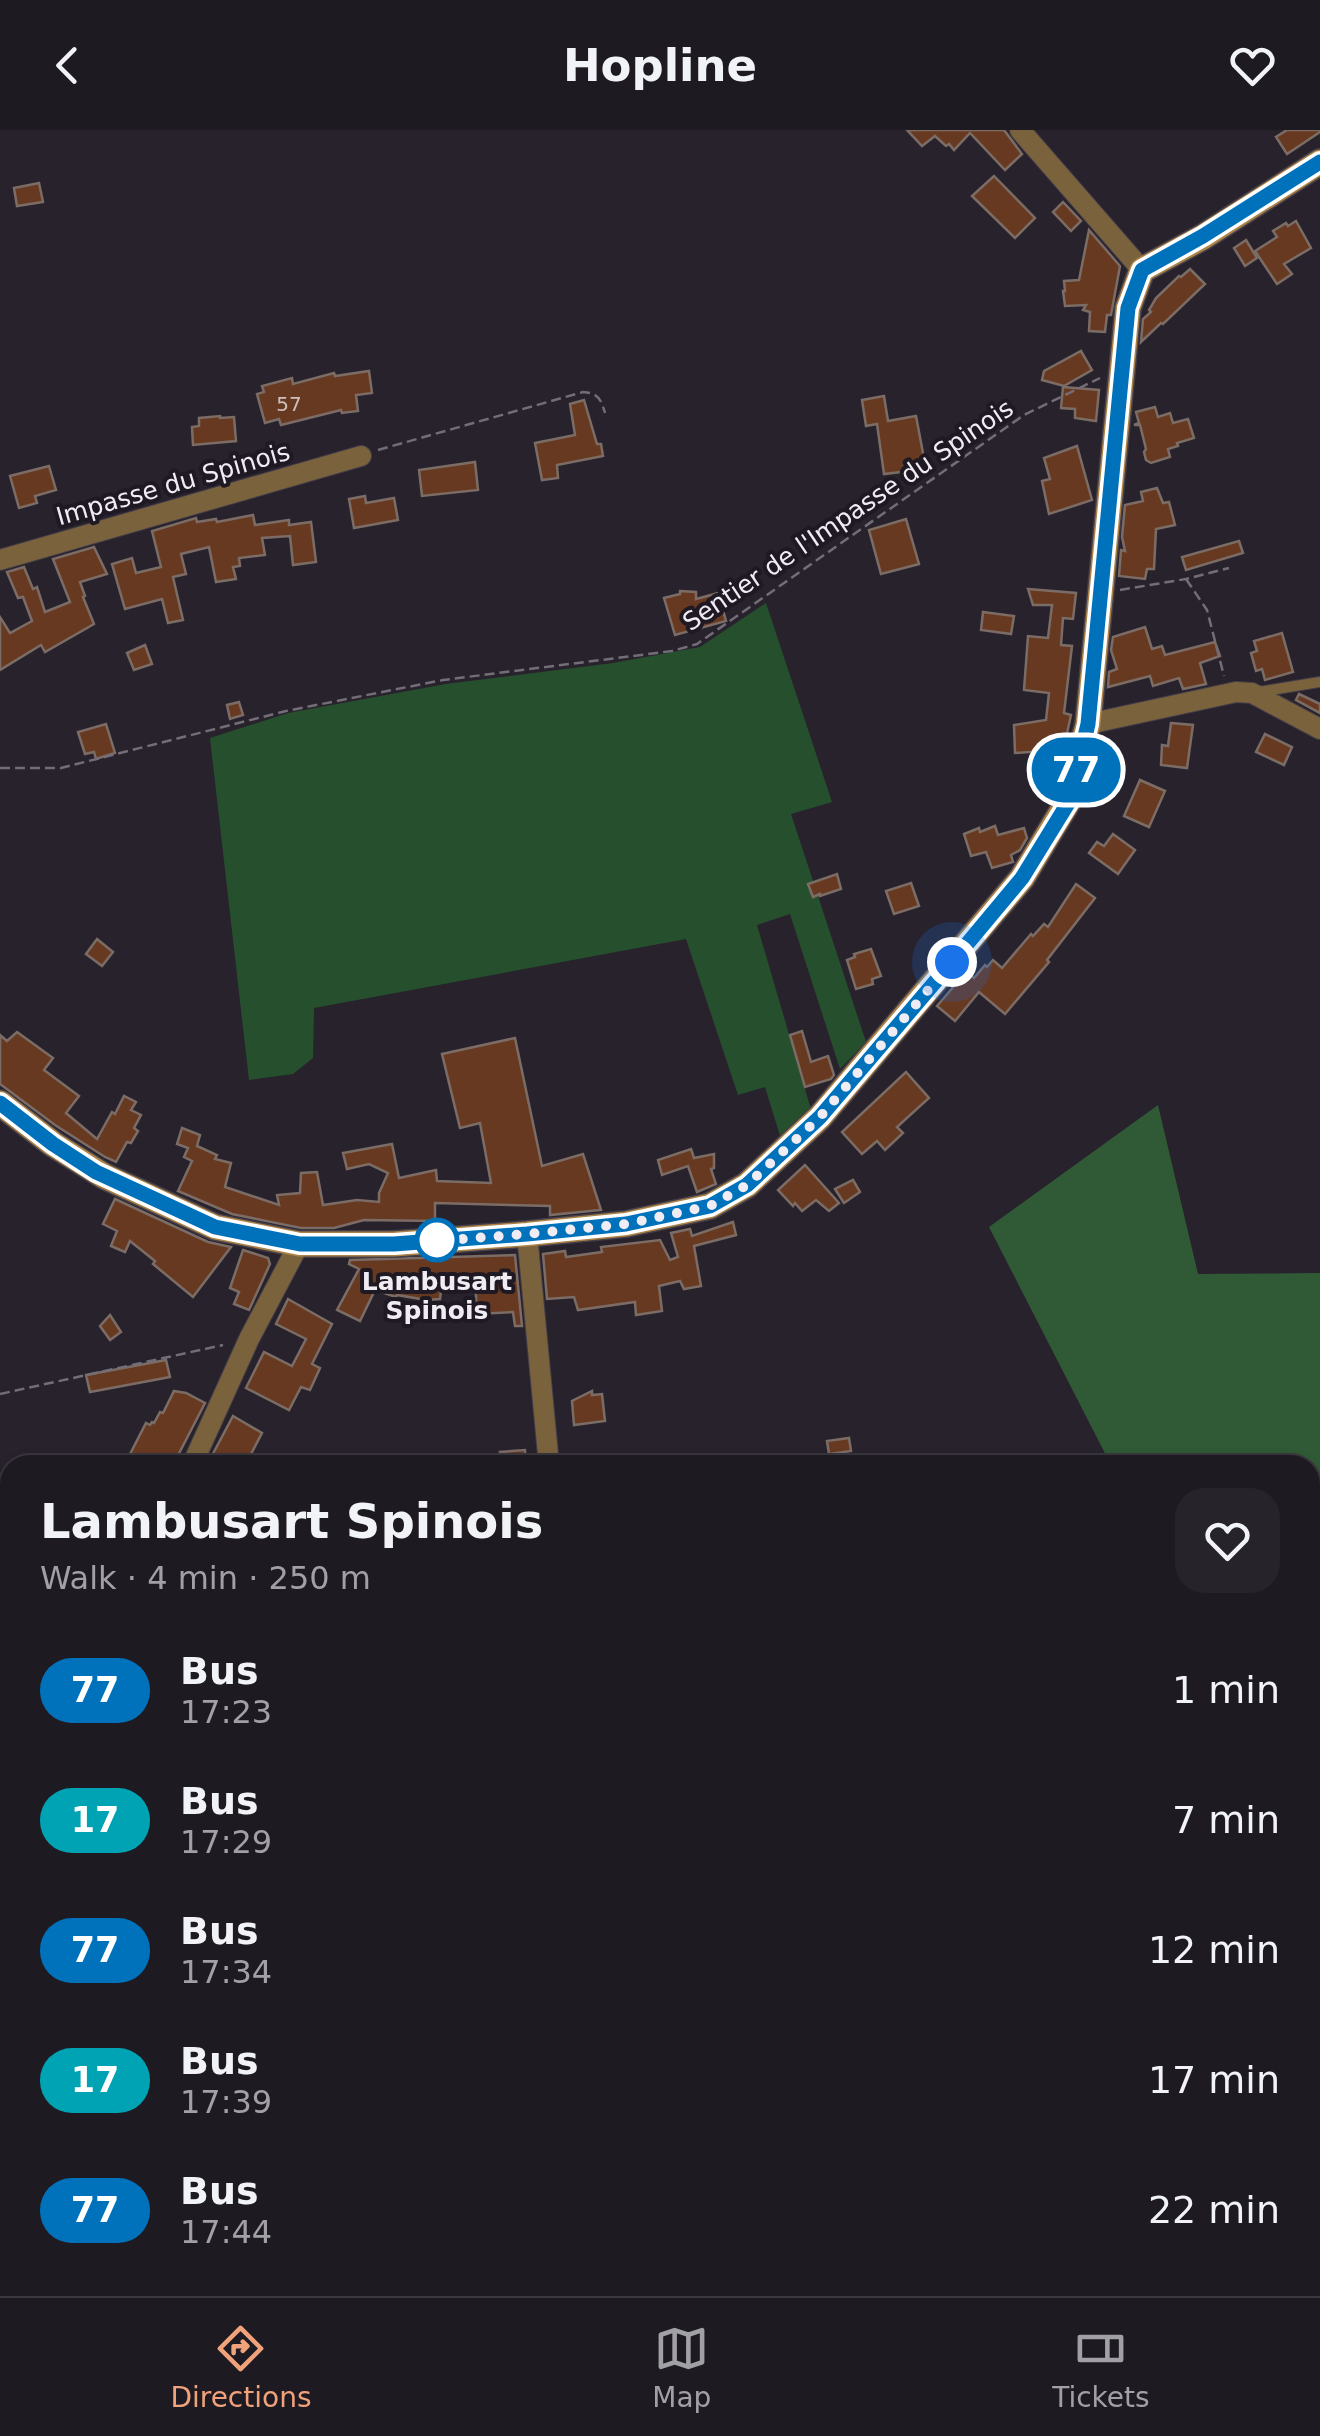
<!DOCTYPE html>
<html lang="en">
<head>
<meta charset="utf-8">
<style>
	body { margin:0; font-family:"DejaVu Sans",sans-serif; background:#26232a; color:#f1f3f6; height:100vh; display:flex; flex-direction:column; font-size:38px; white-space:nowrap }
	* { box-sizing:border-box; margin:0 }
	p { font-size:32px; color:#a1a1a5 }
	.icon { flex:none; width:55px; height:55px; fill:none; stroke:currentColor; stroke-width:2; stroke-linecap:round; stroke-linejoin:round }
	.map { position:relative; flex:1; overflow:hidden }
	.panel { position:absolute; left:0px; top:1325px; width:1320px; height:842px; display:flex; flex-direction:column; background:#1e1a22; border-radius:30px 30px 0 0; box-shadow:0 2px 8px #0004,0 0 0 2px #3c3840 }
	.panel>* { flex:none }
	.badge { padding:0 20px; border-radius:32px; font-size:35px; line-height:65px }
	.you { position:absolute; width:50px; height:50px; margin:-25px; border:8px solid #fff; border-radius:50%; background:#1a73e8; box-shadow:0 0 0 15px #1a73e833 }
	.map>.badge { position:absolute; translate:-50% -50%; box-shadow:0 0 0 5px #fff }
	.round { display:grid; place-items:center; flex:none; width:105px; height:105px; border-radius:30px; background:#26232a }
	.head { display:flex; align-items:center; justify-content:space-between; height:170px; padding:0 40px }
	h1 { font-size:48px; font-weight:700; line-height:75px }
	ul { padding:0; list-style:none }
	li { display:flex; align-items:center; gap:30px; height:130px; padding:0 40px }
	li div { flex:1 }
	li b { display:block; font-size:38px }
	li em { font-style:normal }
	li .badge { min-width:110px; font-weight:700; text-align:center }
	header { display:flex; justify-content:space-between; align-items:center; height:130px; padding:0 40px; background:#1e1a22; font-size:45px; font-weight:700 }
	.tab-bar { display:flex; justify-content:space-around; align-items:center; height:140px; border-top:2px solid #3c3840; background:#1e1a22; font-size:28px; color:#a1a1a5 }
	.tab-bar a { display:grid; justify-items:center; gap:5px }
	.tab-bar .on { color:#f0a27a }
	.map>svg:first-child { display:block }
	.green { fill:#26502d }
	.forest { fill:#305a36 }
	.water { fill:#001216 }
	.building { fill:#683921; stroke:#7b6c65; stroke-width:2.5 }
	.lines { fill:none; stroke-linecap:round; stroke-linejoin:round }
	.lane-casing { stroke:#443e49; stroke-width:12 }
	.street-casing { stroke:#443e49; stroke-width:22 }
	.secondary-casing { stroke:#443e49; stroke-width:28 }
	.path { stroke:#726d77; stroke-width:2.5; stroke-dasharray:10 5; stroke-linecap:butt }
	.lane { stroke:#7a623d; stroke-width:10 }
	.street { stroke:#7a623d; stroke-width:20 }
	.secondary { stroke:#ab8347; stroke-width:25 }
	.rail-casing { stroke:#d3cfd7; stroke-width:9 }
	.rail { stroke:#1f1923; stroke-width:5; stroke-dasharray:15; stroke-linecap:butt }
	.line-casing { stroke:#fff; stroke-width:22 }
	.line { stroke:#0072bc; stroke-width:15 }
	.walk { stroke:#f0ecf4; stroke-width:10; stroke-dasharray:0 18 }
	.stop-dot { fill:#fff; stroke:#0072bc; stroke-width:5 }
	.labels { text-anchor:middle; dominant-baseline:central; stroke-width:8; stroke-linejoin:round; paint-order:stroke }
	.number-label { font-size:20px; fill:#cebfbf }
	.street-label { font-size:25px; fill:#f0ecf4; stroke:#1f1923 }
	.stop-label { font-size:25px; font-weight:bold; fill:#f0ecf4; stroke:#1f1923 }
</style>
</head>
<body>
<header><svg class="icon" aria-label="back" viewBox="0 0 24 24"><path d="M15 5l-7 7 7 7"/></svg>Hopline<svg class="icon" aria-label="heart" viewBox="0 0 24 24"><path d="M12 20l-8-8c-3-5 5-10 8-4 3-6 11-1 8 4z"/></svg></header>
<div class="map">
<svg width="1320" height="2166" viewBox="0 0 1320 2166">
	<rect width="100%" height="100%" fill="#28222d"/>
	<!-- green -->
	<g class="green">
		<polygon points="766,473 832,672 791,684 866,912 840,939 790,784 757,795 812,983 782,1012 765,957 738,965 686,809 314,878 313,928 293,944 249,950 210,608 288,583 446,554 613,533 700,517"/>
		<polygon points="1320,1607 1320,2166 203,2166 205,2160 210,2158 1310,2158 1310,1608"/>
	</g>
	<!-- forest -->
	<g class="forest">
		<polygon points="1158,975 1198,1144 1320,1143 1320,1503 1310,1507 1310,1335 1111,1335 989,1097"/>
		<polygon points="1320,1556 1320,1607 1310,1607 1310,1561"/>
		<polygon points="10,2138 10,2158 210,2158 205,2160 203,2166 0,2166 0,2141"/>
	</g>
	<!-- water -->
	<polygon class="water" points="1310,1989 1320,1990 1320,2166 1224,2166 1223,2158 1310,2158"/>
	<!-- building -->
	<g class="building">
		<polygon points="907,0 1004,0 1022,24 1005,40 970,3 954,20 949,14 946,16 935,6 922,16"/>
		<polygon points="1287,0 1320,0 1320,2 1287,24 1276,7"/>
		<polygon points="994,46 1035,88 1015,108 972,66"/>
		<polygon points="39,53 43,72 17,76 14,58"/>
		<polygon points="1063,72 1081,91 1071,101 1053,82"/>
		<polygon points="1296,91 1311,118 1284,134 1292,144 1277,154 1255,121 1277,107 1273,101 1286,93 1288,96"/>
		<polygon points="1089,100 1120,136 1111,185 1107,185 1105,202 1089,201 1090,182 1083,180 1086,175 1065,176 1063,161 1065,161 1064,151 1079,150"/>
		<polygon points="1246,110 1257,128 1245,136 1234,118"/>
		<polygon points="1190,139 1205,154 1163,194 1161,193 1141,212 1143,189 1151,182 1149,180 1156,168 1179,146 1181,147"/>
		<polygon points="1081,221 1092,240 1064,256 1042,250 1044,241"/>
		<polygon points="369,241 372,263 356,265 358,281 342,283 341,280 281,295 279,289 265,293 257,264 264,262 262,256 292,248 293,254 334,243 335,246"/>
		<polygon points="1063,257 1099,260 1096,291 1075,288 1075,279 1061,278"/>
		<polygon points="884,266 888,291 916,286 926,339 884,344 877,294 866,296 862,270"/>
		<polygon points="584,270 597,314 601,314 603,326 557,335 558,348 542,350 535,313 575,305 570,274"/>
		<polygon points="1155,277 1158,287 1170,283 1173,293 1188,289 1194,308 1177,313 1178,316 1168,319 1170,327 1151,333 1146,330 1144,322 1146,319 1140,295 1134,295 1139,293 1136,282"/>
		<polygon points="220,286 220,288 234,287 236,311 193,315 192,297 199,296 199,288"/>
		<polygon points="1077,316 1092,370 1049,384 1042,351 1050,349 1044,328"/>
		<polygon points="475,332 478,360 422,366 419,340"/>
		<polygon points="49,336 56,360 35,366 37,373 19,378 10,346"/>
		<polygon points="1157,358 1163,373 1169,372 1175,395 1156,399 1154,439 1147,439 1145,449 1119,446 1121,420 1125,421 1122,407 1125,375 1143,371 1141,362"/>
		<polygon points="365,366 366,373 394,368 398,390 354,398 349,369"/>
		<polygon points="253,385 255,395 289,390 289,395 311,392 316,432 293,435 290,406 262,408 265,425 239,428 240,436 233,437 236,449 216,452 209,417 181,424 186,444 173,447 183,490 168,493 162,469 125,479 112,434 132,428 136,443 161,437 152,401 196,388 197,392 216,389 217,392"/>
		<polygon points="906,389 919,434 881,444 869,400"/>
		<polygon points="1239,411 1243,423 1186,440 1182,427"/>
		<polygon points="94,417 107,444 80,452 85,466 83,467 94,494 45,522 41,515 0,540 0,487 10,503 32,491 23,467 18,468 7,442 24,437 33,459 37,457 45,482 70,472 53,429"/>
		<polygon points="1028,459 1076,463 1073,489 1063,488 1061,515 1072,516 1064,583 1071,585 1057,650 1043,648 1043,621 1015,623 1014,595 1046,590 1049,563 1024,560 1028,506 1048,508 1052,475 1033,475"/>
		<polygon points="680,461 696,462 696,469 718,463 726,491 675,505 664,468 680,464"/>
		<polygon points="983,482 1014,486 1011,504 981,500"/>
		<polygon points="1145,497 1152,519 1162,516 1165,525 1215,512 1220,526 1200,533 1206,554 1183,559 1179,548 1153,556 1150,546 1108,557 1109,542 1117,539 1111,520 1113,507"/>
		<polygon points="1282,503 1293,542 1265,550 1262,539 1256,541 1251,523 1257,521 1254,511"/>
		<polygon points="145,515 152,534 134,540 127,523"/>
		<polygon points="1299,564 1320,574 1320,583 1296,570"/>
		<polygon points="239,572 243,585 230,589 227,575"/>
		<polygon points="1171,593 1193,595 1187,638 1161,635 1162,615 1168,616"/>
		<polygon points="106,594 115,623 96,629 94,622 85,624 78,602"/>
		<polygon points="1265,604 1292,617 1284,635 1256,622"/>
		<polygon points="1140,650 1165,661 1149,697 1124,686"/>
		<polygon points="995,696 998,705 1024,698 1027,708 1020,720 1011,725 1013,732 992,738 986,722 971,726 964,704 979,698 980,702"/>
		<polygon points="1113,704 1135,720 1118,744 1089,723 1097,712 1104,716"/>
		<polygon points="837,744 841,759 820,766 820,764 813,767 808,754"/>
		<polygon points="911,753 919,776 894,784 886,761"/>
		<polygon points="1076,754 1095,768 1047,830 1049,832 1005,884 979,862 955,891 937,876 966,842 974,848 985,835 987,837 993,830 1002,838 1031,804 1033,806 1044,794 1048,797"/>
		<polygon points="97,809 113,822 102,836 86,824"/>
		<polygon points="871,819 881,846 872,849 873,854 856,859 847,830 855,827 854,824"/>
		<polygon points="802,901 811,932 828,926 834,945 831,949 805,957 790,905"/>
		<polygon points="17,902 53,928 44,940 79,966 66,983 97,1009 112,982 115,984 124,966 136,972 131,980 141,985 134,998 138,1001 131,1013 127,1012 116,1032 105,1027 55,995 0,954 0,905 7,911"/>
		<polygon points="515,908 542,1036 583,1024 601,1080 550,1085 550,1076 435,1073 435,1091 364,1090 334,1098 301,1098 232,1084 178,1061 192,1031 184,1027 188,1018 177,1014 182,998 200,1005 197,1016 217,1025 215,1029 231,1033 225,1057 279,1075 277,1065 300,1063 301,1043 317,1042 323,1075 357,1070 379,1072 379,1063 388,1043 369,1034 347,1039 343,1023 392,1014 399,1048 436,1040 437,1051 491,1053 480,993 460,998 442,924"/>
		<polygon points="906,942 929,968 897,997 903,1003 885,1020 877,1011 862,1024 842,1002"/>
		<polygon points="691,1019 694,1028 714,1024 714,1038 711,1039 716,1054 697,1062 688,1036 662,1045 658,1030"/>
		<polygon points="805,1035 839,1073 829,1081 816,1070 802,1081 795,1073 793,1076 778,1060"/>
		<polygon points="853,1050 860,1062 844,1073 835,1059"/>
		<polygon points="115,1069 208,1112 231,1117 193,1167 153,1134 155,1131 130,1111 125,1122 111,1116 117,1101 103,1094"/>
		<polygon points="733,1092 736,1105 694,1116 701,1156 684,1159 680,1151 659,1156 662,1181 636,1185 635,1172 578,1180 574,1167 547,1169 543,1124 565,1121 566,1127 602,1122 601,1117 660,1110 670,1130 678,1127 671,1103 690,1099 692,1106"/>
		<polygon points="243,1120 268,1128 270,1134 249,1180 234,1174 239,1162 230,1158"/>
		<polygon points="515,1125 522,1196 515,1196 513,1182 477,1184 475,1149 447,1150 445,1160 441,1161 440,1169 426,1170 397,1165 396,1167 375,1160 360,1191 337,1180 359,1139 349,1134 350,1130"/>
		<polygon points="288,1169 332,1194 312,1234 320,1238 310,1260 301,1257 289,1280 246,1258 264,1222 292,1236 306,1209 276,1194"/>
		<polygon points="110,1185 121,1202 110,1210 100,1196"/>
		<polygon points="166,1230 170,1247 90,1262 86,1245"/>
		<polygon points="174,1261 186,1263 205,1273 173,1335 157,1335 139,1327 128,1328 146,1293 150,1295 152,1292 154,1293 160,1282 163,1283"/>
		<polygon points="592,1261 592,1265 602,1264 605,1291 574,1295 572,1271"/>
		<polygon points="233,1286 262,1303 251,1324 272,1335 207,1335"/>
		<polygon points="849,1308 851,1321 829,1324 827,1311"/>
		<polygon points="525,1320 526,1335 502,1335 500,1322"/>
	</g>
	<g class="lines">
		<!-- lane casing -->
		<g class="lane-casing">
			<g id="lane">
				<polyline points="1258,562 1320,552"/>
				<polyline points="0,1885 10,1886"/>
			</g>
		</g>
		<!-- street casing -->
		<g class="street-casing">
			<g id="street">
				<polyline points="1020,0 1142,140"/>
				<polyline points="0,430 361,326"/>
				<polyline points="1088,594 1236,562 1252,563 1320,599"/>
				<polyline points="527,1104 549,1335"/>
				<polyline points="192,1335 249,1209 299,1114"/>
				<polyline points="0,1725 10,1706"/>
			</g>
		</g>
		<!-- secondary casing -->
		<g class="secondary-casing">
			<polyline id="secondary" points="0,973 53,1014 104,1046 215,1097 299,1114 394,1114 527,1104 626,1094 710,1076 747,1055 820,987 1022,748 1069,670 1088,594 1128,178 1142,140 1203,107 1320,32"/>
		</g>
		<!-- path -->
		<g class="path">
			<path d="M378 320 583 262C598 263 601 269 605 283"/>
			<polyline points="1186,449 1207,480 1224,546"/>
			<polyline points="1120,460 1186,449 1229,438"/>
			<polyline points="0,638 61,638 286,581 443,550 672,521 697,514 1024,285 1100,248"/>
			<polyline points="0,1264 223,1215"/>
			<polyline points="753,2158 777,2166"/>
			<polyline points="273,2166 273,2158"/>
			<polyline points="795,2166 798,2158"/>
		</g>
		<!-- lane -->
		<use href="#lane" class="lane"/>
		<!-- street -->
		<use href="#street" class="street"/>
		<!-- secondary -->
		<use href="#secondary" class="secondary"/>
		<!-- rail casing -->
		<g class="rail-casing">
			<g id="rail">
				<polyline points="1310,1544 1320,1539"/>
				<polyline points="0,2098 10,2094"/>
			</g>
		</g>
		<!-- rail -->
		<use href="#rail" class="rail"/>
	</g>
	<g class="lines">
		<!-- line casing -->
		<g class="line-casing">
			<polyline id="line" points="0,973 53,1014 96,1042 215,1097 300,1114 394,1114 527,1104 626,1094 710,1076 747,1055 820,987 952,832 1022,748 1070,670 1088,594 1128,178 1142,140 1203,106 1320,32"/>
		</g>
		<!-- line -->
		<use href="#line" class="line"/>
		<!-- walk -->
		<polyline class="walk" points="437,1110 423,1112 527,1104 626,1094 710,1076 747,1055 820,987 952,832"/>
	</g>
	<!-- markers -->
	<circle class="stop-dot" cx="437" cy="1110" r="20"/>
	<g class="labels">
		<!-- number labels -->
		<g class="number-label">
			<text x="289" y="274">57</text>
		</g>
		<!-- street labels -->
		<g class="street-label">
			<text transform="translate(173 354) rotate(-16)">Impasse du Spinois</text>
			<text transform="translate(848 385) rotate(-34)">Sentier de l'Impasse du Spinois</text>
		</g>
		<!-- stop labels -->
		<g class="stop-label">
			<text x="437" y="1151">Lambusart<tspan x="437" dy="29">Spinois</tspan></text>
		</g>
	</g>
</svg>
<div class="you" style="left:952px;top:832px"></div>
<b class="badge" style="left:1076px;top:640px;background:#0072bc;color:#fff">77</b>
<section class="panel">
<div class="head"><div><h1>Lambusart Spinois</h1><p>Walk · 4 min · 250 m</p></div><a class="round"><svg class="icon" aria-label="heart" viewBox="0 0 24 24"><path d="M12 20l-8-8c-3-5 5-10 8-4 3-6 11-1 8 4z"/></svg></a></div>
<ul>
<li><span class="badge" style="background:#0072bc;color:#fff">77</span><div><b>Bus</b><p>17:23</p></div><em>1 min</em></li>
<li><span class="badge" style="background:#00a3b4;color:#fff">17</span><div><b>Bus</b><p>17:29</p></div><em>7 min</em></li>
<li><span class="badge" style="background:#0072bc;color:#fff">77</span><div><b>Bus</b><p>17:34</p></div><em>12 min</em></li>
<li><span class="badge" style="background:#00a3b4;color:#fff">17</span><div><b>Bus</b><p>17:39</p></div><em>17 min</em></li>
<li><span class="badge" style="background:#0072bc;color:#fff">77</span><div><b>Bus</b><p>17:44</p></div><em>22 min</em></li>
</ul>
</section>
</div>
<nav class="tab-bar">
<a class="on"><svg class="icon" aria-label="directions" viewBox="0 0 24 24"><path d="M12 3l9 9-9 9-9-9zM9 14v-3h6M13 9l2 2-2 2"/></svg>Directions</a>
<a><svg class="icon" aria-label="map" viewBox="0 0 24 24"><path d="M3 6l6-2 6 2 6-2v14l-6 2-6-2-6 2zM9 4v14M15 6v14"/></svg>Map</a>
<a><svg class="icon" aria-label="tickets" viewBox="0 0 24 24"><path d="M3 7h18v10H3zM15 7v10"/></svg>Tickets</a>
</nav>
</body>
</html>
